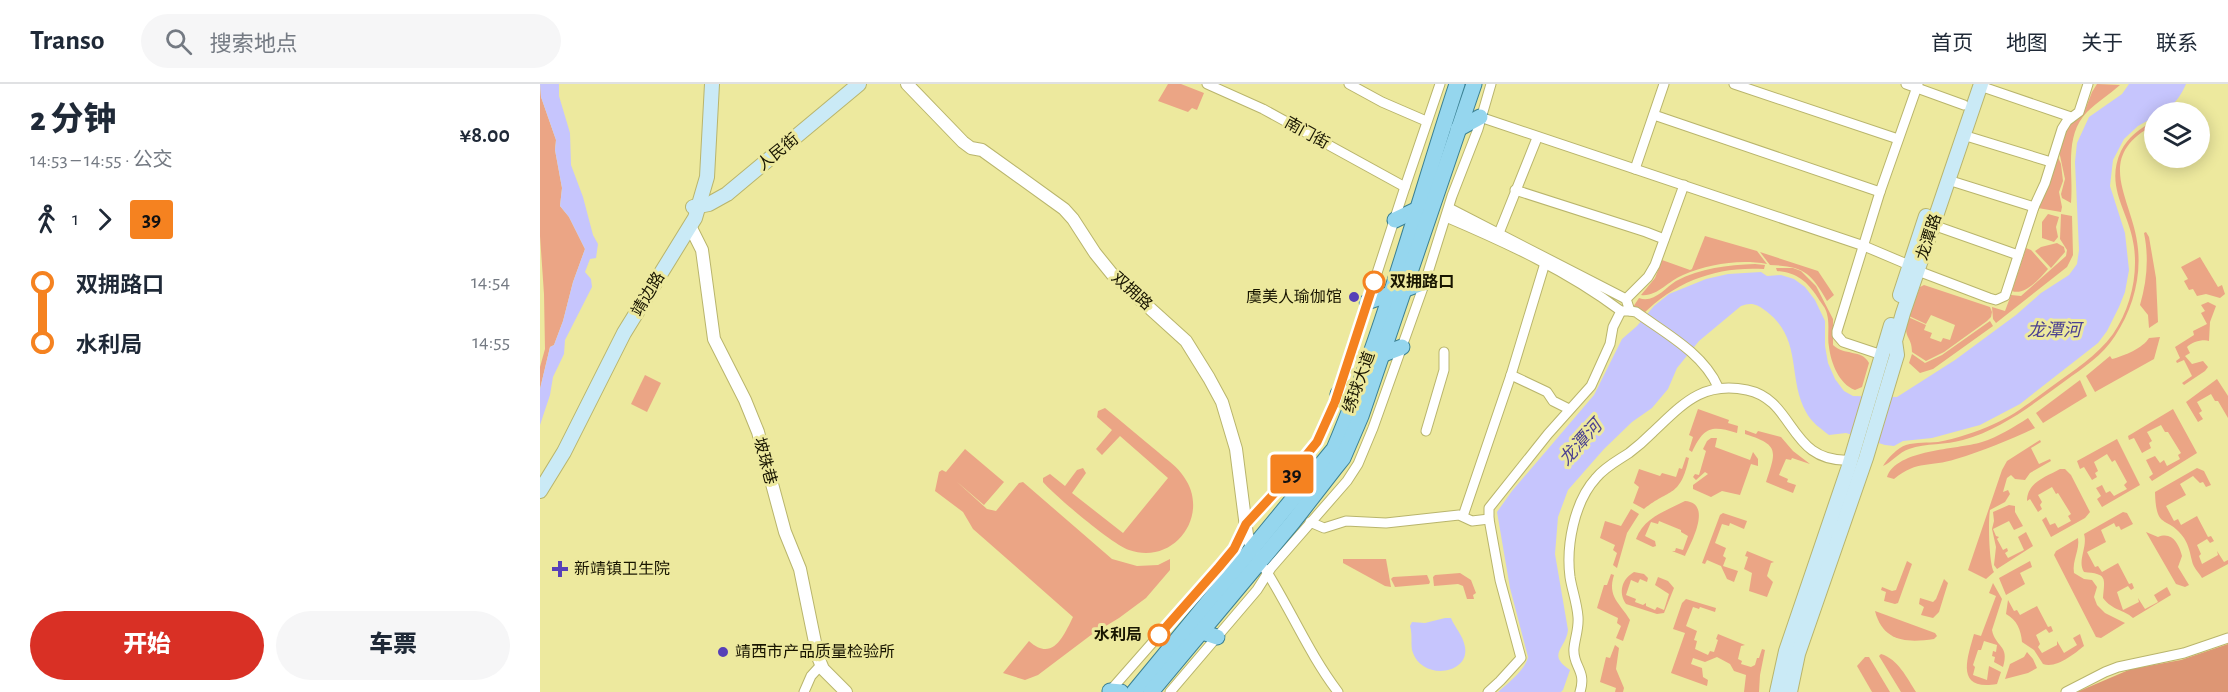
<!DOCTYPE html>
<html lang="zh">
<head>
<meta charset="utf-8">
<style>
	body { margin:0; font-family:"Alegreya Sans","Noto Sans SC",sans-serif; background:#f6f6f7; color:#1f2937; height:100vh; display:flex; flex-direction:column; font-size:22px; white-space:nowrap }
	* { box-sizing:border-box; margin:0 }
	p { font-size:20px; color:#747a83 }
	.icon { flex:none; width:33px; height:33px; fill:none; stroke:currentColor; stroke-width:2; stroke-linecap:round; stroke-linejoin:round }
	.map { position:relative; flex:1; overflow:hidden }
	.side { display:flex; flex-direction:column; background:#fff; width:540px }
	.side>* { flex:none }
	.badge { padding:0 12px; border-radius:4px; font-size:21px; line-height:39px }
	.buttons { position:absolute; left:1604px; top:18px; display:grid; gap:12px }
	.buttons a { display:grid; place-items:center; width:66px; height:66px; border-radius:50%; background:#fff; box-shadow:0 3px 15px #0003; font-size:30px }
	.map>.badge { position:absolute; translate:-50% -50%; box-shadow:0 0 0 3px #fff }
	.legs { display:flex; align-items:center; gap:9px; height:66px; padding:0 30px; font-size:20px }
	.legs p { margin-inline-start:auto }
	.summary { display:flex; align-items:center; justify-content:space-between; height:102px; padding:0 30px }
	h1 { font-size:33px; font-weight:800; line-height:45px }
	.cta { display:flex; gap:12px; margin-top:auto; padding:12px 30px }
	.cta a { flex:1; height:69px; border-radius:36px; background:#d93025; color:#fff; font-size:24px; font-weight:800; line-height:69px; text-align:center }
	.cta a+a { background:#f6f6f7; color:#1f2937 }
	ul { padding:0 30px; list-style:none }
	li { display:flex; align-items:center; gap:21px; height:60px; font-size:22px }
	li i { display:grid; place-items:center; width:9px; height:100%; margin:0 8px; background:currentColor }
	li i::after { content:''; width:15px; height:15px; margin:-8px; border:4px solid; border-radius:50%; background:#fff }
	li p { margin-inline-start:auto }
	li:first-child i { background:linear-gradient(#0000 50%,currentColor 0) }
	li:last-child i { background:linear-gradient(currentColor 50%,#0000 0) }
	header { display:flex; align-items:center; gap:36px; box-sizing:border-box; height:84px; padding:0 30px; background:#fff; border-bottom:2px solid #e0e1e3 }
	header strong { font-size:28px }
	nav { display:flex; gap:33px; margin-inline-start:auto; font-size:21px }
	.search { width:420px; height:54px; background:#f6f6f7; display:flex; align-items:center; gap:15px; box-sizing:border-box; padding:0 21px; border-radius:33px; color:#747a83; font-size:22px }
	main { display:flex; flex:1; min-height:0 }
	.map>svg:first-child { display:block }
	.green { fill:#eba585 }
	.forest { fill:#dd9674 }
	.water { fill:#c6c5fd }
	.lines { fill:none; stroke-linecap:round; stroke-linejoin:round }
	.minor-casing { stroke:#b9b56c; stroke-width:11 }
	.tertiary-casing { stroke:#b9b56c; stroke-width:14 }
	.secondary-casing { stroke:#b9b56c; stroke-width:16 }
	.primary-casing { stroke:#3b8093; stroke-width:17 }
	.minor { stroke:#fff; stroke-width:9 }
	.tertiary { stroke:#fff; stroke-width:12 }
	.secondary { stroke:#caeaf6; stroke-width:14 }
	.primary { stroke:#95d6ee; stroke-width:15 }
	.line-1-casing { stroke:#fff; stroke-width:14 }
	.line-1 { stroke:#f58220; stroke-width:9 }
	.stop-1-dot { fill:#fff; stroke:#f58220; stroke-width:3 }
	.poi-dot { fill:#5740b8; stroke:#ede99e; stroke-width:2 }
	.labels { text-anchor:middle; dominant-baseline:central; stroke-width:6; stroke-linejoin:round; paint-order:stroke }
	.street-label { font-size:16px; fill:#181500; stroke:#ede99e }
	.stop-label { font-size:16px; font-weight:bold; fill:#181500; stroke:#ede99e; text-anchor:start }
	.poi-label { font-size:16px; fill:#181500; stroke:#ede99e; text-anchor:start }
	.water-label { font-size:18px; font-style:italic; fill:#4b4091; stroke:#ede99e }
</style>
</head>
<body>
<header>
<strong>Transo</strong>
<div class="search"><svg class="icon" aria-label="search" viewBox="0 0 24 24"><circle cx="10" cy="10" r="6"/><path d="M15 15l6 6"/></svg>搜索地点</div>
<nav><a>首页</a><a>地图</a><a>关于</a><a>联系</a></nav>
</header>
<main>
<section class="side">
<div class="summary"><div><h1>2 分钟</h1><p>14:53 – 14:55 · 公交</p></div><b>¥8.00</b></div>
<div class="legs"><svg class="icon" aria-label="walk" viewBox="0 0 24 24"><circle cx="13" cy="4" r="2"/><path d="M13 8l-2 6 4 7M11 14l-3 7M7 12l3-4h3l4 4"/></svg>1<svg class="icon" aria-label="forward" viewBox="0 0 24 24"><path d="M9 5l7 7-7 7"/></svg><b class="badge" style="background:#f58220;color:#111">39</b></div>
<ul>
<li><i style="color:#f58220"></i><b>双拥路口</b><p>14:54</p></li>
<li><i style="color:#f58220"></i><b>水利局</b><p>14:55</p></li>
</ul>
<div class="cta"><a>开始</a><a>车票</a></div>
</section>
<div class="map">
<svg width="1688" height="608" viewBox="0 0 1688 608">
	<rect width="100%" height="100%" fill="#ede99e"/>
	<!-- green -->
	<g class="green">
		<polygon points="0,0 1,13 16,56 15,66 22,104 20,122 29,133 45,165 33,198 23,237 14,261 10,263 0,305 0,283 5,265 4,210 0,152"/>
		<polygon points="628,0 641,0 664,9 657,26 652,24 648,28 618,17"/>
		<path d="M1557 0 1580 1C1569 11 1557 18 1547 28 1523 53 1534 89 1531 119L1522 114 1521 110 1525 95 1519 67 1526 45 1545 26 1552 8Z"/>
		<path d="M1614 37V41C1551 74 1594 116 1598 165 1601 196 1592 226 1575 252 1563 271 1543 284 1525 297 1493 320 1462 345 1423 356 1406 361 1386 359 1369 365 1359 368 1351 379 1343 382 1347 375 1358 363 1366 361 1376 358 1388 359 1398 358 1418 354 1436 348 1454 340 1475 331 1493 316 1511 303 1533 287 1557 272 1573 250 1590 225 1598 193 1594 163 1590 128 1564 104 1581 67 1588 53 1600 44 1614 37Z"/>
		<polygon points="1517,71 1521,80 1523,97 1519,108 1522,123 1521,128 1498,124 1502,112 1508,104"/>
		<polygon points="1508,130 1519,133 1516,143 1518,153 1514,158 1502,154 1502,138"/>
		<polygon points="1521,130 1532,132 1533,171 1527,183 1456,239 1453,235 1452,223 1465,227 1471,211 1481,212 1526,172 1527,166 1520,155"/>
		<path d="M1606 148 1609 153 1616 194 1618 238 1609 244 1608 231 1600 221C1607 197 1609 173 1604 149Z"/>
		<path d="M1165 152 1217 167 1227 180C1199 175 1169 180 1143 191 1128 197 1117 213 1101 211L1115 194 1122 176 1150 186 1152 185Z"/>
		<polygon points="1517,159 1524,163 1525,168 1511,184 1495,167 1501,163"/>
		<path d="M1486 164 1491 166 1508 185C1500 194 1485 212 1472 207Z"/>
		<path d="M1220 168 1278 187 1294 211 1287 217C1271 188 1263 182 1230 181Z"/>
		<polygon points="1660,173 1678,203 1682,201 1685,210 1680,214 1666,210 1657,212 1653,205 1649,206 1644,197 1648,195 1641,183"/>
		<path d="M1215 180 1225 181 1224 185C1177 182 1136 197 1103 230L1093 223 1099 214C1113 220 1125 204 1136 197 1161 184 1187 181 1215 180Z"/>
		<path d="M1236 184H1253L1261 187 1276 202 1293 235V261C1304 272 1322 265 1329 279L1322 303 1315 306C1299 300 1291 279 1289 263 1287 253 1290 241 1287 230 1286 224 1281 219 1278 214 1267 197 1257 189 1237 187Z"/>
		<path d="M1384 201 1450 223 1452 228 1451 233 1447 237 1404 268 1386 277 1372 268C1372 251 1362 255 1368 233L1386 241 1384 246 1392 249 1390 254 1401 258 1403 254 1410 256 1415 241 1391 231 1386 240 1369 232 1380 203Z"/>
		<path d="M1668 218 1676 222 1670 238 1669 257C1663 255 1652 258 1647 263L1650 269 1645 272 1652 280 1663 277 1668 283 1665 287 1644 301 1642 299 1652 292 1644 276 1637 279 1636 277 1640 274 1635 263 1654 251 1653 247 1667 240 1661 229 1665 227 1661 221Z"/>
		<polygon points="1450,237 1453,242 1393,285 1380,289 1369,279 1372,270 1385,279 1402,271"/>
		<path d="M1620 253 1614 275 1555 308 1546 292 1570 272 1572 275C1584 272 1603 264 1609 254Z"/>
		<polygon points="105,291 121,299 107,328 91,320"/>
		<polygon points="1677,295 1688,312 1688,334 1678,317 1675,317 1671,310 1657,318 1662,327 1659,329 1663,335 1658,338 1646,318"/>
		<polygon points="1540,296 1547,312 1503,339 1496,329"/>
		<path d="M565 324C583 339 600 353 618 368 627 376 638 383 644 393 671 431 634 482 589 466 573 461 514 411 503 398V394L510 390 525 402 537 386 543 384 546 389 532 409 583 449 628 394 580 352 562 371 556 365 572 346 557 333 558 327Z"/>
		<path d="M1158 325 1189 336 1188 339 1198 342 1197 349C1171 341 1164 343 1152 368L1149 366 1153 353 1149 351Z"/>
		<polygon points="1633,325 1657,369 1612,397 1609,393 1613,390 1606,376 1615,372 1620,379 1624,376 1627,382 1640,375 1638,371 1641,369 1628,348 1625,348 1621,341 1607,348 1612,357 1609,359 1611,364 1602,369 1594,354 1589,356 1588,352"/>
		<path d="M1488 334 1495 344C1469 356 1443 367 1416 375 1389 384 1379 375 1354 395L1347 393C1357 365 1416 366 1442 358 1458 353 1474 343 1488 334Z"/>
		<path d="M1205 346 1216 350 1218 347 1241 353 1253 367 1270 380 1252 374 1251 376 1246 375 1239 391 1248 395 1247 398 1256 401 1253 409 1226 398C1236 367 1240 361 1205 350Z"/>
		<polygon points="1171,354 1177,354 1175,363 1210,376 1213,368 1218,375 1218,382 1211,380 1200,411 1182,407 1171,413 1153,405 1153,401 1168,390 1165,388 1156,396 1153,393 1155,390 1159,391 1166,367 1163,365 1167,357"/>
		<polygon points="1577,355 1600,401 1562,423 1557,415 1561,412 1556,404 1562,401 1566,409 1570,407 1574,412 1587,405 1584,401 1587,398 1575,376 1572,378 1567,370 1554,378 1558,387 1555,389 1557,393 1552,396 1544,383 1540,385 1537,377"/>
		<path d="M1500 356 1501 358 1491 364 1499 380 1510 375 1511 377 1490 389 1485 396 1475 395 1471 391 1467 394 1463 408 1468 406 1470 410 1465 418 1450 426C1448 437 1449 480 1454 488L1446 495 1428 486 1462 386 1467 377Z"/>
		<path d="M425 365 464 398 444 421 416 397 447 425 456 427 479 399 483 398 572 475 597 482 618 481 630 475V486L606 514 579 534 551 551 498 591 485 596 463 589 489 557C513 579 524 551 533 533L433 445 423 428 395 407 399 388 402 386 406 388Z"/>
		<path d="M1146 373 1149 374C1140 414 1130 404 1104 425L1093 419 1099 403 1094 399 1099 385 1120 392 1122 389 1136 393 1139 384 1142 385Z"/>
		<path d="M1657 384 1664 387 1671 401 1666 403 1663 398 1660 399 1653 392 1640 400 1646 411 1626 422 1634 437 1638 435 1641 441 1657 432 1668 453 1671 452 1674 457 1670 459 1667 455 1657 461 1661 470 1659 472 1662 480 1678 471 1677 467 1684 478 1688 476V480L1662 494C1659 489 1653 483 1652 477 1650 469 1649 462 1644 454 1627 430 1616 448 1615 408Z"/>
		<path d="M1520 385H1525L1531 391 1550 428 1545 434 1511 453 1502 436 1506 433 1510 441 1515 439 1518 444 1531 437 1528 432 1531 430 1518 409 1516 410 1512 403 1498 411 1502 418 1500 421 1502 425 1498 428 1490 415 1487 417C1487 398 1506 393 1520 385Z"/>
		<path d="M1145 417C1173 419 1151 459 1145 472L1132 467H1135L1136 464 1143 466 1148 452 1141 448V446L1119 437 1118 440 1111 438 1105 452 1115 457 1116 462 1113 463 1096 455C1104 433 1126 427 1145 417Z"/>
		<polygon points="1469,421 1475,422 1475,428 1483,442 1474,446 1469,437 1453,445 1456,452 1459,453 1457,455 1463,466 1467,464 1468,467 1465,469 1468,474 1484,466 1478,453 1486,448 1493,462 1457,485 1454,481 1456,463 1452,445 1454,437 1453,428"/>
		<polygon points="1091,425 1099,430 1087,449 1077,484 1073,481 1077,469 1073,466 1075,461 1060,454 1065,437 1081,442"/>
		<path d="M1583 428 1587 429 1593 440 1581 446 1579 442 1576 443 1574 439 1561 446 1566 458 1547 468 1555 483 1558 482 1562 488 1578 479 1589 500 1592 499 1594 504 1591 506 1588 502 1577 508 1583 526 1599 518 1598 514 1605 525 1618 518 1614 511 1627 503 1631 511 1593 534C1583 525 1573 527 1563 514 1565 493 1567 490 1544 488 1537 476 1548 463 1544 450Z"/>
		<polygon points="1183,429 1207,437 1204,445 1190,439 1189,442 1182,440 1175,459 1186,464 1183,472 1186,474 1183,482 1198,487 1194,498 1187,495 1181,482 1167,476 1165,480 1162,479 1180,431"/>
		<path d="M1606 448 1618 453C1632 447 1639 460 1642 472L1638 483 1649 501 1645 503 1636 500Z"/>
		<path d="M1538 454C1540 466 1532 476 1534 489L1544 495 1552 496 1557 503 1554 513 1557 521 1565 529 1585 539 1561 554 1556 553 1514 471 1516 467Z"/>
		<polygon points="1207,467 1234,478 1231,479 1227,492 1233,498 1227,513 1209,507 1212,489 1204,485 1208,473 1205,472"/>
		<polygon points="803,475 846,475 851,503 845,502 803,479"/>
		<polygon points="1367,477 1372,480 1358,519 1355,520 1344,517 1346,508 1341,506 1342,503 1352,507 1356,506"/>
		<polygon points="1490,477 1492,483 1480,489 1485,500 1466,511 1459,494"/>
		<path d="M1094 488 1104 490 1108 494 1107 498 1100 495 1098 499 1091 496 1086 511 1096 515 1095 518 1103 521 1106 519V522L1115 526 1117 523 1124 526 1129 510 1115 501 1118 493 1128 497 1134 504 1124 529 1117 530 1086 520C1078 508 1082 495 1094 488Z"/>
		<polygon points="920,489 931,496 936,509 933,511 934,515 927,515 923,502 918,500 894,502 893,493 895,491"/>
		<path d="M1071 490 1074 491C1067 513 1080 519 1090 536L1083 557 1076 554 1081 542 1077 539 1078 534 1057 524 1064 501H1067Z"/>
		<polygon points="887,491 890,498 889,500 855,503 851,495 853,493"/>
		<polygon points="1404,495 1408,499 1399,528 1393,534 1381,531 1384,523 1379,520 1380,514 1393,518 1396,515"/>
		<path d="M1453 499 1462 515 1452 546C1455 563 1470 561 1463 583L1454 578 1455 573 1452 572 1453 567 1456 568 1457 561 1444 557 1441 566H1438L1433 581 1435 583 1433 591 1447 596 1449 582 1461 588 1457 600C1415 607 1427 575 1434 550L1441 552 1456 512 1449 509Z"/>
		<polygon points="1146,515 1176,524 1175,528 1160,523 1159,525 1153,523 1146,542 1157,547 1154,556 1157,557 1155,565 1168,571 1170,567 1174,568 1178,556 1176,555 1178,550 1205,561 1201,562 1198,575 1202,577 1201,580 1211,583 1215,581 1217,574 1219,574 1222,565 1225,566 1220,591 1219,608 1204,608 1206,591 1194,587 1190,580 1177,573 1165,578 1153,574 1151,580 1162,584 1163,593 1168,596 1167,602 1131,589 1145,549 1133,545 1142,519"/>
		<path d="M1468 516 1474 527 1477 526 1480 531 1497 522 1508 543 1511 542 1513 547 1509 549 1506 545 1496 551 1500 560 1498 563 1502 569 1517 561V557L1524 569 1537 561 1533 554 1540 550 1544 562C1534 570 1516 585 1503 580L1494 566 1482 558C1481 546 1477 536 1466 530Z"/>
		<path d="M1335 527 1395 549 1397 552 1394 555C1367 559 1343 558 1335 527Z"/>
		<polygon points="1075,561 1079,564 1076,585 1084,604 1083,608 1075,608 1076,604 1060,598 1066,573 1070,574"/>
		<polygon points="1487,568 1493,575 1497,584 1488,589 1465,595 1470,580 1484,573"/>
		<path d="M1341 570C1358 575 1367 594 1376 608H1361L1339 572Z"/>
		<polygon points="1325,573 1329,573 1350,608 1332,608 1317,582"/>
	</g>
	<!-- forest -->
	<polygon class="forest" points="1688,560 1688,608 1537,608 1591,585 1641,576"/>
	<!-- water -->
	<g class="water">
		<polygon points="0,0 19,0 19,12 30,49 31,81 43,113 53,151 58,160 56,174 50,175 45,188 51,195 52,203 25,256 24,270 13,293 10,311 0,341 0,305 10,263 14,261 23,237 33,198 45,165 29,133 20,122 22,104 15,66 16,56 1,13"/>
		<path d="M1589 0H1646C1640 14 1630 28 1614 28V33L1598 42 1584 55 1573 76 1570 102 1585 149 1589 186 1585 208 1579 223 1567 247 1558 259 1480 320 1440 341 1392 354 1363 357 1354 362 1345 361 1306 349 1289 351C1280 344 1271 338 1266 328 1247 293 1263 255 1226 227 1217 220 1211 218 1201 222L1159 257 1137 284 1128 305 1112 324 1092 338 1064 365 1028 406 1018 433 1015 470 1028 546C1026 565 1006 570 1030 586L1023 606 1021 608H958C968 599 985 586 988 573L970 504 957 428 972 407 1054 311 1082 255 1097 242 1114 222 1129 210 1166 195 1188 190 1221 188 1227 192 1241 191 1254 195 1265 203 1275 216 1285 237V262L1288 279 1295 295 1304 307 1313 312 1357 313 1415 276 1476 231 1501 209 1529 191 1537 180 1539 166 1535 78 1537 59 1549 33 1582 10Z"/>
		<path d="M905 534H911C915 544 923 551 925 563 930 590 883 597 873 569 870 562 873 552 870 542L872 538 885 539Z"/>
	</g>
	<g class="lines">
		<!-- minor casing -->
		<g class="minor-casing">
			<g id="minor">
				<polyline points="667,0 723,25 865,103"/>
				<polyline points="809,0 842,18 886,37"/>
				<polyline points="1194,0 1358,55"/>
				<polyline points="1366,0 1424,21"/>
				<polyline points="1440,2 1531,33"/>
				<polyline points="1114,31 1340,108"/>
				<polyline points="940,33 1324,162 1369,181"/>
				<polyline points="1423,51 1511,78"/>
				<polyline points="1095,85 1124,0"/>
				<polyline points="1408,96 1494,123"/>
				<polyline points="975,106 1106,148 1124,155"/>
				<path d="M906 133C967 159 1028 187 1081 227H1090L1086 215 909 124"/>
				<polyline points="1393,141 1478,171"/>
				<polyline points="959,149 997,54"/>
				<polyline points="1378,187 1449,214 1456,216 1465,212 1494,123 1505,99 1522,45 1527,37 1539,28 1548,0"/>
				<polyline points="1086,215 1108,193 1115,181 1144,101"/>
				<path d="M1090 227 1096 228C1125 249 1163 269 1178 303"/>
				<polyline points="1342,271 1303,258 1297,251 1297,247 1340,108 1378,0"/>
				<polyline points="971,291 1007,308 1013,317 1029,325"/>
				<polyline points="886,347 904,286 904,268"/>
				<polyline points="923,432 971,291 1005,179"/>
				<polyline points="770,438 784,444 806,437 846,439 919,431 932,437 949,435"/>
				<path d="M725 485C751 526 769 570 798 608"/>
				<polyline points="264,608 271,592 281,581"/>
				<polyline points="569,608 679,483 694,465 706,440 756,385 779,354 795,318 865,103 900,0"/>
				<polyline points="630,608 717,506 731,484 807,397 818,380 833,344 885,198 912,112 938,45 951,0"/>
				<polyline points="948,608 960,597 981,574 960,496 949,435 949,424 1008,350 1051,302 1070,260 1073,243 1081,227"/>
				<path d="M1040 608C1047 586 1032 582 1034 564 1035 554 1039 544 1038 533 1037 519 1032 506 1030 493 1026 462 1034 418 1056 394 1065 383 1077 377 1089 369 1097 363 1105 356 1113 348 1143 320 1162 297 1207 306 1256 316 1248 380 1311 376"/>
				<polyline points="1526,608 1565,588 1578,583 1644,569 1688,554"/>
			</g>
		</g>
		<!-- tertiary casing -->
		<g class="tertiary-casing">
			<g id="tertiary">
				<polyline points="367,0 423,58 431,64 442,66 524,125 533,135 555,169 572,190 646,257 669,294 682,318 696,365 707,451 715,470"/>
				<polyline points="150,142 162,166 174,255 205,316 218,348 245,448 260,485 278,573 283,585 306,608"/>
			</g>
		</g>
		<!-- secondary casing -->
		<g class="secondary-casing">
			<g id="secondary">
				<polyline points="153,123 169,120 187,110 319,0"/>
				<polyline points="1360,211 1386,132"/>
				<polyline points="0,407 24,368 84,249 155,134 167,93 172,0"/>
				<polyline points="1237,608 1246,567 1308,385 1351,241"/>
				<polyline points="1250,608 1258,570 1326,374 1353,284 1357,271 1355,257 1363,229 1441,0"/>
			</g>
		</g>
		<!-- primary casing -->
		<g class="primary-casing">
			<g id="primary">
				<polyline points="918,45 940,33"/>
				<polyline points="855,136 878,125"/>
				<polyline points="863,206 885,198"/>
				<polyline points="827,218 850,210"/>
				<polyline points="841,271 862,263"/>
				<polyline points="798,310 819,302"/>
				<polyline points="662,548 677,553"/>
				<polyline points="570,607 581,608"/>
				<path d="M594 608 794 365C844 247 877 122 917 0"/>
				<polyline points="611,608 753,438 795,384 803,374 821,332 934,0"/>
			</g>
		</g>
		<!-- minor -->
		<use href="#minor" class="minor"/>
		<!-- tertiary -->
		<use href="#tertiary" class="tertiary"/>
		<!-- secondary -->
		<use href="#secondary" class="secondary"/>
		<!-- primary -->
		<use href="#primary" class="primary"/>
	</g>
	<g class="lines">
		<!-- line-1 casing -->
		<g class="line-1-casing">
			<polyline id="line-1" points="619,551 679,483 694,465 706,440 741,402 777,358 795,318 834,198"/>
		</g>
		<!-- line-1 -->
		<use href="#line-1" class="line-1"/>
	</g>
	<!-- markers -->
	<g class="stop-1-dot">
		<circle cx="834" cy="198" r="10"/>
		<circle cx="619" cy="551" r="10"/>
	</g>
	<g class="poi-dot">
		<circle cx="814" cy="213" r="6"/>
		<path d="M17 476h6v6h6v6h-6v6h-6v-6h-6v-6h6z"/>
		<circle cx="183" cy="568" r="6"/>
	</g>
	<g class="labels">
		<!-- street labels -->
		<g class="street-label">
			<text transform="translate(767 49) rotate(29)">南门街</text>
			<text transform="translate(238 68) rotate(-39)">人民街</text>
			<text transform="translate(1389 153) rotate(-72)">龙潭路</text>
			<text transform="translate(592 207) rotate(42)">双拥路</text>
			<text transform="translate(108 210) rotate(-59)">靖边路</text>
			<text transform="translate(819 298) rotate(-70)">绣球大道</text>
			<text transform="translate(225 377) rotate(75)">坡珠巷</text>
		</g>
		<!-- stop labels -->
		<g class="stop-label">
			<text x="850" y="198">双拥路口</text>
			<text x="602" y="551" text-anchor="end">水利局</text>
		</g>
		<!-- poi labels -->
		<g class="poi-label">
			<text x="802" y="213" text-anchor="end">虞美人瑜伽馆</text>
			<text x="34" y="485">新靖镇卫生院</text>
			<text x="195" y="568">靖西市产品质量检验所</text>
		</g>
		<!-- water labels -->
		<g class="water-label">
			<text x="1514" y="247">龙潭河</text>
			<text transform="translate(1041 359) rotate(-48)">龙潭河</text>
		</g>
	</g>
</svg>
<div class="buttons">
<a><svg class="icon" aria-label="layers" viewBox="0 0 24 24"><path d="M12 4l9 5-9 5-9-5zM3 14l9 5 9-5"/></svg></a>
</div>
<b class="badge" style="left:752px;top:390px;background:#f58220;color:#111">39</b>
</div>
</main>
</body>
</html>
